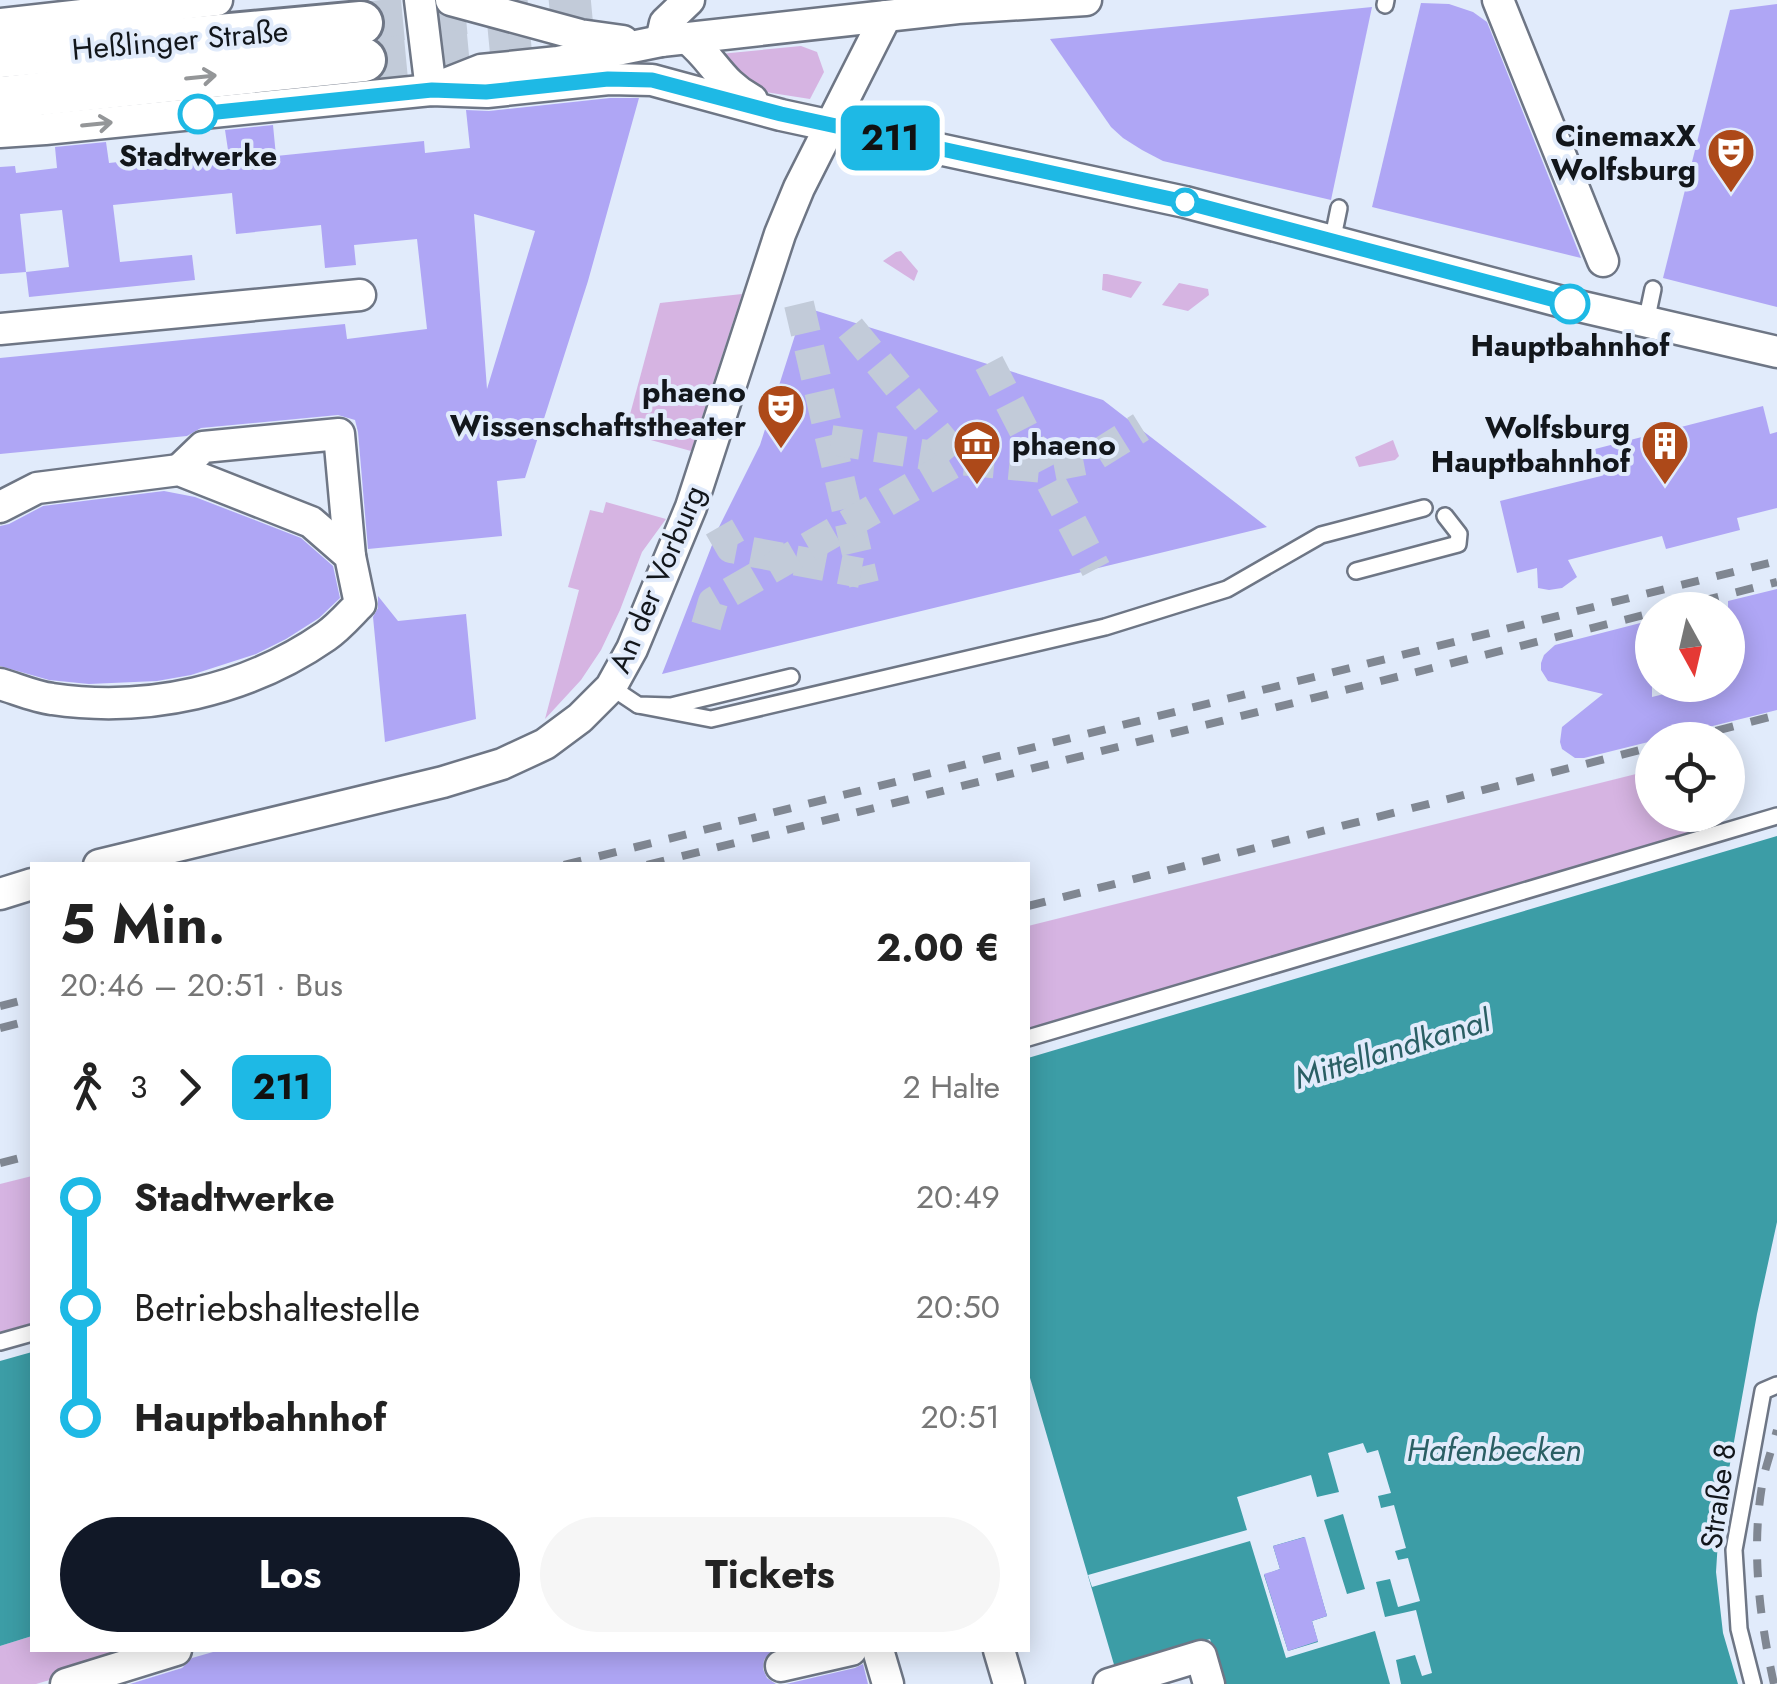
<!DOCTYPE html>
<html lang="de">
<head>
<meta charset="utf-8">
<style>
	body { margin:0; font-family:Jost,sans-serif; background:#f6f6f6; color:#222; height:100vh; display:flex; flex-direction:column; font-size:38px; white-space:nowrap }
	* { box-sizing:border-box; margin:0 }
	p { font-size:32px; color:#767676 }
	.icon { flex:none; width:55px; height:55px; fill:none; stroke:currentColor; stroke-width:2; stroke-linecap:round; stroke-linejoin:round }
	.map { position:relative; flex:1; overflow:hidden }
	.drawer { position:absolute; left:30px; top:862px; width:1000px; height:790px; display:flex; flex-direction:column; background:#fff; border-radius:0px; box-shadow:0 5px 25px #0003 }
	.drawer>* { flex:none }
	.badge { padding:0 20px; border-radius:15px; font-size:35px; line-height:65px }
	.needle { width:65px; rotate:172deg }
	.controls { position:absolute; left:1635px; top:592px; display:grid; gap:20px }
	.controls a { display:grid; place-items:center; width:110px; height:110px; border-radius:50%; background:#fff; box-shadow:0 5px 25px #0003; font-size:50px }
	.map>.badge { position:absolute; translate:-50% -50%; box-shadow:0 0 0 5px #fff }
	.legs { display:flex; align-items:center; gap:15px; height:110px; padding:0 30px; font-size:32px }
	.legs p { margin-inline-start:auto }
	.headline { display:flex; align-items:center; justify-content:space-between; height:170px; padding:0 30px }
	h1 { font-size:55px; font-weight:700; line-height:75px }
	.action { display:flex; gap:20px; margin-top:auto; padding:20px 30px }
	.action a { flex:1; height:115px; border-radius:60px; background:#111827; color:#fff; font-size:40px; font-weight:700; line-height:115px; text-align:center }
	.action a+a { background:#f6f6f6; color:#222 }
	ul { padding:0 30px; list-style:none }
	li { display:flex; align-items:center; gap:35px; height:110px; font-size:38px }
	li i { display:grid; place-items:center; width:15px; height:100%; margin:0 12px; background:currentColor }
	li i::after { content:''; width:25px; height:25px; margin:-12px; border:8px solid; border-radius:50%; background:#fff }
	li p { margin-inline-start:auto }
	li:first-child i { background:linear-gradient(#0000 50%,currentColor 0) }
	li:last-child i { background:linear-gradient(currentColor 50%,#0000 0) }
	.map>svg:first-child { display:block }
	.green { fill:#d6b4e2 }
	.water { fill:#3c9da6 }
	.pier { fill:#e1ebfb; fill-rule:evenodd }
	.building { fill:#afa6f5; fill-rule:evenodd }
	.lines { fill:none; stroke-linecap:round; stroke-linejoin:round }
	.street-tunnel { stroke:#c2cbd9; stroke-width:30; stroke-dasharray:30 15; stroke-linecap:butt }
	.secondary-tunnel { stroke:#c2cbd9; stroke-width:42; stroke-dasharray:42 21; stroke-linecap:butt }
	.lane-casing { stroke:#6e7685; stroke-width:20 }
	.street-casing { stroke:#6e7685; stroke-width:35 }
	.secondary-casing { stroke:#6e7685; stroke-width:48 }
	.lane { stroke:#fff; stroke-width:15 }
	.street { stroke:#fff; stroke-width:30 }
	.secondary { stroke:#fff; stroke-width:42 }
	.rail { stroke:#808792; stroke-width:8; stroke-dasharray:18 18; stroke-linecap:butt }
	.oneway { stroke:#949698 }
	.line-1-casing { stroke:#fff; stroke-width:22 }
	.line-1 { stroke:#1eb9e5; stroke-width:15 }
	.stop-1-dot { fill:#fff; stroke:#1eb9e5; stroke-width:5 }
	.labels { text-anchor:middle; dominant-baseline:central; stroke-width:8; stroke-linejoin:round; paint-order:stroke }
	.street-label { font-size:30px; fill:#12161b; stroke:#e1ebfb }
	.poi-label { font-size:30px; font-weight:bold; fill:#12161b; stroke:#e1ebfb; text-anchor:end }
	.stop-label { font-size:30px; font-weight:bold; fill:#12161b; stroke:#e1ebfb }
	.water-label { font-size:32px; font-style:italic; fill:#2a5f64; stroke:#e1ebfb }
</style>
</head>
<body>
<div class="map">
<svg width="1777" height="1684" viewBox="0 0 1777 1684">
	<rect width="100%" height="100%" fill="#e1ebfb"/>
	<!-- green -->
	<g class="green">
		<polygon points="801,46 817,52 824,72 810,99 753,90 720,54"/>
		<polygon points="901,251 918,271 914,281 883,261 896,252"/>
		<polygon points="1103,274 1107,274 1142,282 1131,298 1102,290"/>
		<polygon points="1179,283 1208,289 1209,295 1188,311 1162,305"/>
		<polygon points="742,294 691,451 625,433 660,303"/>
		<polygon points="1393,440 1399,456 1395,460 1359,467 1355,457"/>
		<polygon points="606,502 666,519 642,552 620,610 601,650 581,680 545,719 579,590 568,587 590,510 603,513"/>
		<polygon points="1652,770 1652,815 1720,815 1724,825 1028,1030 1028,926"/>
		<polygon points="32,1176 32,1323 0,1332 0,1184"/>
		<polygon points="32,1636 32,1650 153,1650 36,1684 0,1684 0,1646"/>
	</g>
	<!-- water -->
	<g class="water">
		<polygon points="1777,836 1777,1222 1757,1314 1719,1525 1716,1572 1723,1633 1738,1684 1224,1684 1210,1639 1115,1668 1028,1371 1028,1058"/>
		<polygon points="32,1352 32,1636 0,1646 0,1361"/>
	</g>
	<!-- pier -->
	<path class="pier" d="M1363 1443 1367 1453 1378 1450 1391 1493 1378 1496 1381 1508 1394 1505 1406 1548 1395 1551 1398 1560 1408 1558 1420 1601 1398 1607 1390 1579 1376 1582 1385 1617 1416 1610 1432 1673 1422 1676 1415 1655 1396 1660 1401 1684H1390L1375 1631 1286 1658 1250 1541 1092 1587 1088 1575 1247 1530 1237 1497 1311 1475 1317 1497 1339 1492 1328 1453ZM1343 1514 1365 1589 1347 1594 1324 1520ZM1304 1537 1327 1616 1312 1621 1318 1642 1288 1651 1264 1575 1280 1569 1273 1546Z"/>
	<!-- building -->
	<g class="building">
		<polygon points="1421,3 1449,4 1473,12 1487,22 1581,258 1372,207"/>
		<polygon points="1777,4 1777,307 1663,278 1730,10"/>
		<polygon points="1372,7 1331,200 1163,161 1142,150 1123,138 1111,127 1050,39"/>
		<path d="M610 98H639L588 281 525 478 497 481 502 536 368 549 358 432 355 420 338 415 201 428 187 436 0 454V358L345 324 347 339 427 329 417 239 354 245 356 265 325 268 321 225 236 234 232 193 113 205 120 262 192 255 195 280 29 297 26 272 0 274V167L15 166 16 173 57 168 55 147 106 142 109 163 228 150 225 130 273 125 276 156 424 141 425 153 470 148 466 110 489 111ZM62 210 69 267 26 272 20 214ZM474 214 535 231 487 389Z"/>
		<polygon points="804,307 1103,400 1267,527 662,674 719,527 760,445"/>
		<polygon points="1763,406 1770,434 1777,432 1777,508 1737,518 1740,530 1666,549 1662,536 1568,560 1577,577 1562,588 1549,590 1538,588 1537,568 1517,573 1500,501 1601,476 1595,449"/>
		<polygon points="164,491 195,497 301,538 333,566 340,598 319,618 286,639 256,654 191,675 157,681 89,684 49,680 0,666 0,526 9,524 43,506"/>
		<polygon points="1777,589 1777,710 1584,758 1575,758 1562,749 1560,742 1562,727 1603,694 1548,681 1541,670 1541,663 1544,655 1555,645 1652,620 1652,697 1700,685 1728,685 1728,601"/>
		<polygon points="378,596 398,621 466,614 476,719 385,742 373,617 378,608"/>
		<polygon points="1305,1537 1327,1616 1312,1621 1318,1641 1288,1651 1264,1574 1280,1569 1273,1546"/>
		<polygon points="220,1650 772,1650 764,1660 763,1669 767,1678 776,1684 130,1684 182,1668 192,1658"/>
		<polygon points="863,1664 868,1684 786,1684 855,1668"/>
	</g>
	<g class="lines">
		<!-- street-tunnel -->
		<g class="street-tunnel">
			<polyline points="799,304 864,584"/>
			<polyline points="989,363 1096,569"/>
			<polyline points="831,440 959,460 1043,468 1090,459 1141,427"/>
			<polyline points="719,527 731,548 861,573"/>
			<polyline points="706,626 713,602 959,460 842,318"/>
		</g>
		<!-- secondary-tunnel -->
		<g class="secondary-tunnel">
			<polyline points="361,23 605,0"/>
			<polyline points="364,60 607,37"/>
		</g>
		<!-- lane casing -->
		<g class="lane-casing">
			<g id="lane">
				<polyline points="1385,5 1386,0"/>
				<polyline points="1332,242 1339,208"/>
				<polyline points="1646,322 1653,289"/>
				<polyline points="1356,571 1458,544 1459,534 1445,516"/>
				<polyline points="611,687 638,705 671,706 791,677"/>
				<polyline points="638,705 711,719 1105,627 1227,589 1321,535 1424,508"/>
				<polyline points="1028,1038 1777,816"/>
				<polyline points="0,1342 32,1333"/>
				<polyline points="1753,1684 1739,1629 1734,1550 1763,1391 1777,1385"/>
			</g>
		</g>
		<!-- street casing -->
		<g class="street-casing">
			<g id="street">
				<polyline points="420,0 431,90"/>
				<polyline points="451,0 580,35 623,41"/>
				<polyline points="1498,0 1603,261"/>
				<polyline points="0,24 217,0"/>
				<path d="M688 39C714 60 720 83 752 100"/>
				<polyline points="661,41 665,23 689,0"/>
				<polyline points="443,85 481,70 558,62 661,41 958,8 1086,0"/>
				<polyline points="0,132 45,129 431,90 487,92 609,79 652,80 781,115 1185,202 1570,304 1777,352"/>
				<polyline points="0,329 360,295"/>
				<polyline points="179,470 203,447 339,434 350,556"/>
				<path d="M0 507 37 488 179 470 311 522 350 556 360 604C349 615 338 628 326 636 247 691 147 713 52 699 35 697 17 689 0 684"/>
				<polyline points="99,865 443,782 502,764 545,744 580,718 611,687 632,649 691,507 780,234 799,188 886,16"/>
				<polyline points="0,894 32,884"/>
				<polyline points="878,1650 888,1684"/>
				<polyline points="999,1650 1009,1684"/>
				<polyline points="781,1666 851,1650"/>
				<polyline points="66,1684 176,1650"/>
				<polyline points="1109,1684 1201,1656 1209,1684"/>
			</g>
		</g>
		<!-- secondary casing -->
		<g class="secondary-casing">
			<g id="secondary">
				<polyline points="0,56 361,23"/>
				<polyline points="0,98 364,60"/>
			</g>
		</g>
		<!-- lane -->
		<use href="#lane" class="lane"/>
		<!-- street -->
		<use href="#street" class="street"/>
		<!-- secondary -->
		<use href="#secondary" class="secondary"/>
		<!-- rail -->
		<g class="rail">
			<polyline points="1666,610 1777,582"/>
			<polyline points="1681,740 1777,715"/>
			<polyline points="564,865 1777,561"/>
			<polyline points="647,865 1652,613"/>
			<polyline points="1028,906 1652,747"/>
			<polyline points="0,1006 32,998"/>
			<polyline points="0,1028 32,1020"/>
			<polyline points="0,1163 32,1155"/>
			<path d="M1774 1684C1759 1616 1750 1544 1764 1475 1768 1460 1773 1445 1777 1430"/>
		</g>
	</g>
	<!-- one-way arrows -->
	<defs><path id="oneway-shaft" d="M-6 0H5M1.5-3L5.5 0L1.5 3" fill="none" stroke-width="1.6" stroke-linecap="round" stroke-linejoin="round" transform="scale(2.5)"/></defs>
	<g class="oneway">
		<use href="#oneway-shaft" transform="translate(201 77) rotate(-6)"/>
		<use href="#oneway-shaft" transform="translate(97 124) rotate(-6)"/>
	</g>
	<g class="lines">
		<!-- line-1 casing -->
		<g class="line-1-casing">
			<polyline id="line-1" points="198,114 432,90 486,92 608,79 652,80 781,114 1185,202 1570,304"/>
		</g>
		<!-- line-1 -->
		<use href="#line-1" class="line-1"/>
	</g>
	<!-- icons -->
	<defs>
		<g id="theatre-pin" transform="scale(2.5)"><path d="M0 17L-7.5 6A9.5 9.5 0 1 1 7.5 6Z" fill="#ad4919" stroke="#e1ebfb"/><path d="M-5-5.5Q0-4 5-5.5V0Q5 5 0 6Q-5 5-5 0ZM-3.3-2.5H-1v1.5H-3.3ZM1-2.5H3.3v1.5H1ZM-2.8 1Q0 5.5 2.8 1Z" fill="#fff"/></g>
		<g id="museum-pin" transform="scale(2.5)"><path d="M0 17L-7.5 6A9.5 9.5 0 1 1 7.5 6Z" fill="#ad4919" stroke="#e1ebfb"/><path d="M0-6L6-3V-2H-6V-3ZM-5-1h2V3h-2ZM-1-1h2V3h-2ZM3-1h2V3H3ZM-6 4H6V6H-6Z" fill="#fff"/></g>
		<g id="building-pin" transform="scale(2.5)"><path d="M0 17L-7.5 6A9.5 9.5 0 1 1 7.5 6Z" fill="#ad4919" stroke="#e1ebfb"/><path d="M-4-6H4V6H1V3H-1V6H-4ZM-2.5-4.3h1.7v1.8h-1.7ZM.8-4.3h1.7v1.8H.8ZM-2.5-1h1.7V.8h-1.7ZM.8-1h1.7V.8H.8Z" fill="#fff"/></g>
	</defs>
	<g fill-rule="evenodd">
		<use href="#theatre-pin" x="1731" y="152"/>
		<use href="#theatre-pin" x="781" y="408"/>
		<use href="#museum-pin" x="977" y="444"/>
		<use href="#building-pin" x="1665" y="444"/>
	</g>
	<!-- markers -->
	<g class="stop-1-dot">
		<circle cx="198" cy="114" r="18"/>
		<circle cx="1185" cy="202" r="12"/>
		<circle cx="1570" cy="304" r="18"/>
	</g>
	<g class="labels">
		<!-- street labels -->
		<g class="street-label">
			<text transform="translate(180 40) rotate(-5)">Heßlinger Straße</text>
			<text transform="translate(657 579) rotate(-67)">An der Vorburg</text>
			<text transform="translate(1718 1496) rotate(-82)">Straße 8</text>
		</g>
		<!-- poi labels -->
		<g class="poi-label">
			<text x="1696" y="135">CinemaxX<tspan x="1696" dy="34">Wolfsburg</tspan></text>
			<text x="746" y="391">phaeno<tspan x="746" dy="34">Wissenschaftstheater</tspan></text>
			<text x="1630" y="427">Wolfsburg<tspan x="1630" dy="34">Hauptbahnhof</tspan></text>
			<text x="1012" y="444" text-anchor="start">phaeno</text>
		</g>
		<!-- stop labels -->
		<g class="stop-label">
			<text x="198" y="155">Stadtwerke</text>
			<text x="1570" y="345">Hauptbahnhof</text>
		</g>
		<!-- water labels -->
		<g class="water-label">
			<text transform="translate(1392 1049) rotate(-17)">Mittellandkanal</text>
			<text x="1494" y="1450">Hafenbecken</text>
		</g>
	</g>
</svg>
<div class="controls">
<a><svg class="needle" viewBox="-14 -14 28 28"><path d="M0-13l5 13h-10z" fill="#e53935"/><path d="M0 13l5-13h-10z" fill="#767676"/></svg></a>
<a><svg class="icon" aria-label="locate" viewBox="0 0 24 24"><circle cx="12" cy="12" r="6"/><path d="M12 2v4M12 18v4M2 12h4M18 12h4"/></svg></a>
</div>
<b class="badge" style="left:890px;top:138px;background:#1eb9e5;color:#111">211</b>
<section class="drawer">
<div class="headline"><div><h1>5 Min.</h1><p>20:46 – 20:51 · Bus</p></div><b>2.00 €</b></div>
<div class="legs"><svg class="icon" aria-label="walk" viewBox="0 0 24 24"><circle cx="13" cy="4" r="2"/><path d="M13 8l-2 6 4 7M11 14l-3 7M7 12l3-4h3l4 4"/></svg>3<svg class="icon" aria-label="forward" viewBox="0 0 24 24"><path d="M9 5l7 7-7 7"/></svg><b class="badge" style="background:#1eb9e5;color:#111">211</b><p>2 Halte</p></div>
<ul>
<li><i style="color:#1eb9e5"></i><b>Stadtwerke</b><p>20:49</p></li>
<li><i style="color:#1eb9e5"></i><span>Betriebshaltestelle</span><p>20:50</p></li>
<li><i style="color:#1eb9e5"></i><b>Hauptbahnhof</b><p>20:51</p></li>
</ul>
<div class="action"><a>Los</a><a>Tickets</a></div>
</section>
</div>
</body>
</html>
